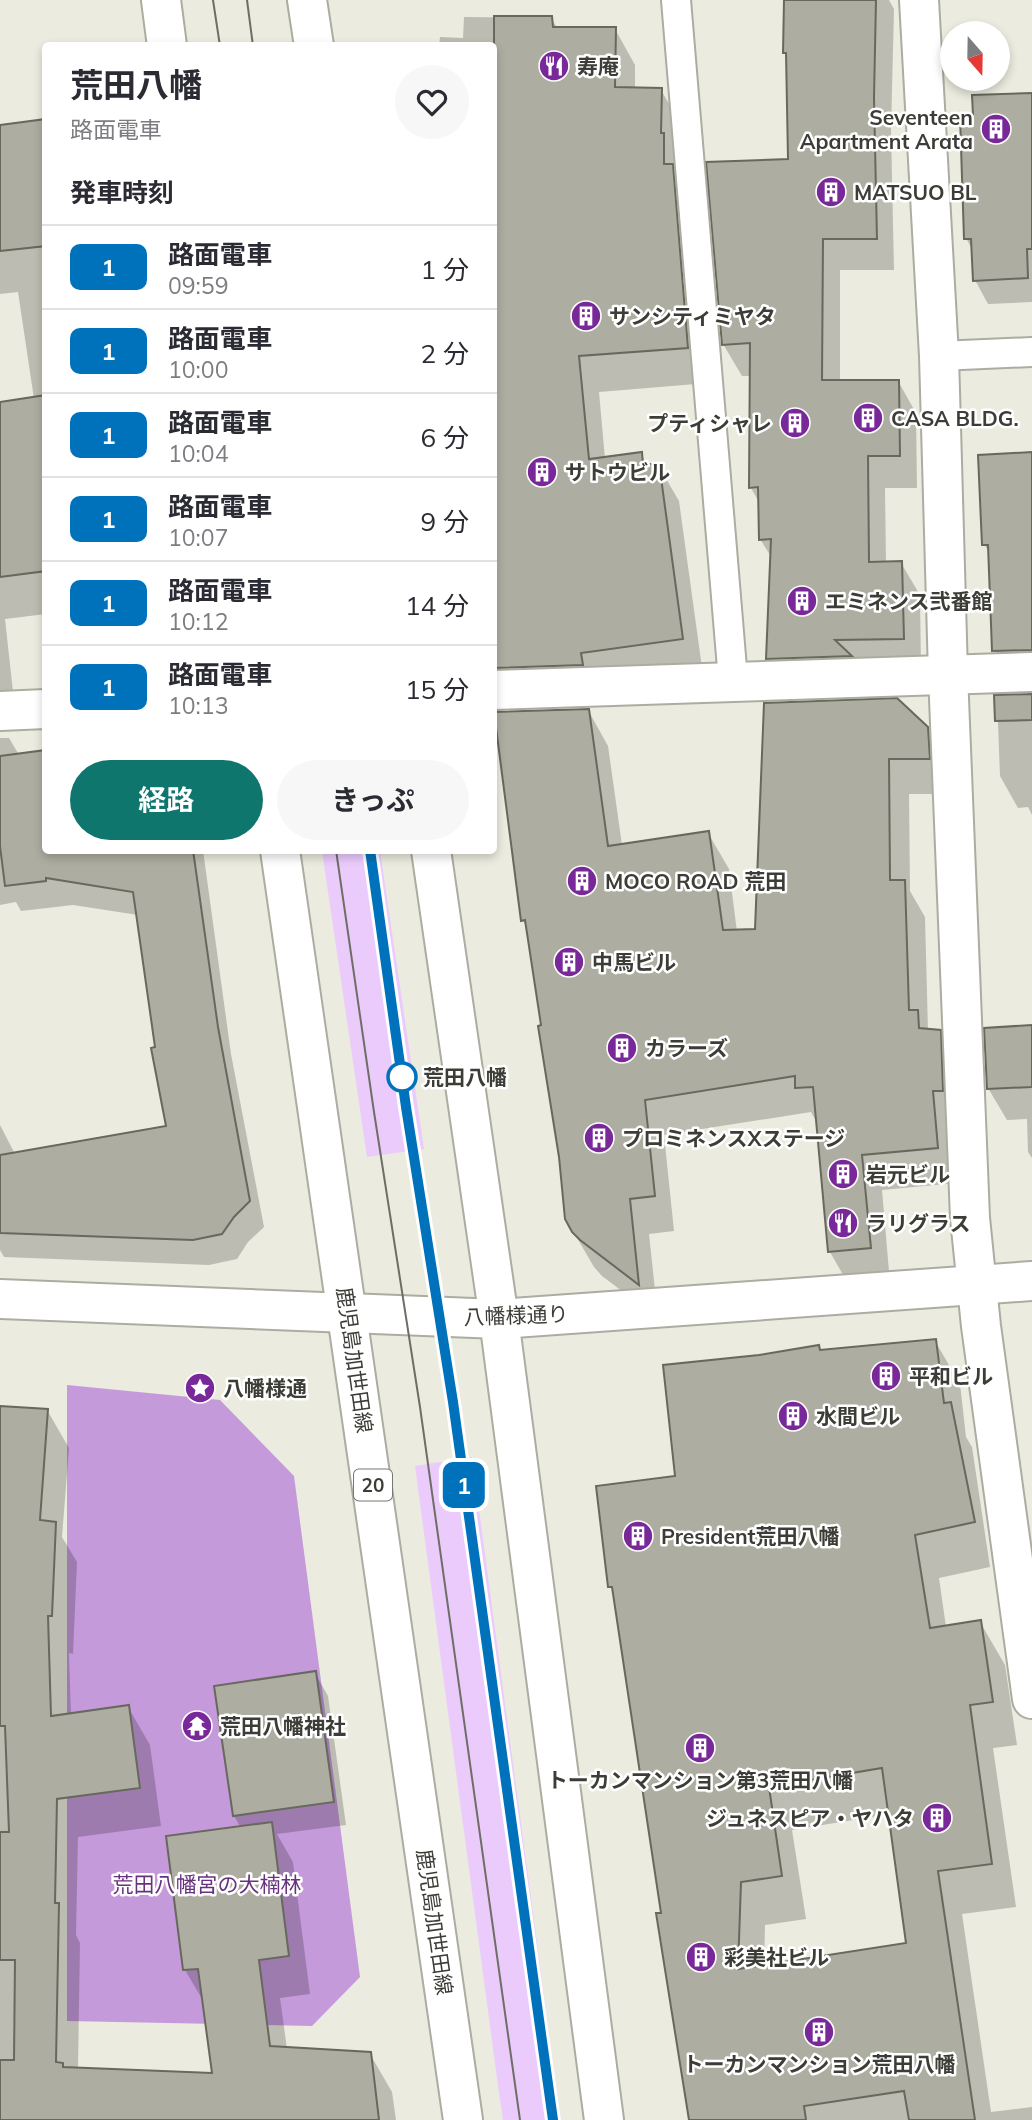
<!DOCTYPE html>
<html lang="ja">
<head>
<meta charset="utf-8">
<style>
	body { margin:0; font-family:Mulish,"Noto Sans JP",sans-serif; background:#f7f7f7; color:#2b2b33; height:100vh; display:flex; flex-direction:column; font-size:26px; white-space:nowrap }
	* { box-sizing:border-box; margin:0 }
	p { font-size:23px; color:#7c7c81 }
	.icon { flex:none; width:38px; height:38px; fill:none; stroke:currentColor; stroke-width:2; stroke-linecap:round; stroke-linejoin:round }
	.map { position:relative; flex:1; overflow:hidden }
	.side { position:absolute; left:42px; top:42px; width:455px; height:812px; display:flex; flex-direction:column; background:#fff; border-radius:7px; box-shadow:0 4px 10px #0003 }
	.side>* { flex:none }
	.badge { padding:0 14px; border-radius:10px; font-size:24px; line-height:46px }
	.needle { width:46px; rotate:160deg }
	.tools { position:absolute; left:940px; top:21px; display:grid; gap:14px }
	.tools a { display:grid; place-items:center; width:70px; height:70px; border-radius:50%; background:#fff; box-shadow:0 4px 10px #0003; font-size:35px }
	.map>.badge { position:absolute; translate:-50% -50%; box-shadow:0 0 0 4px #fff }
	h2 { padding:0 28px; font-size:26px; line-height:63px }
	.round { display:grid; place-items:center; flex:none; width:74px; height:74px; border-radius:37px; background:#f7f7f7 }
	.summary { display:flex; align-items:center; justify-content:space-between; height:119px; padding:0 28px }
	h1 { font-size:33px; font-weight:700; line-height:52px }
	.button { display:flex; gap:14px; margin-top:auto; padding:14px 28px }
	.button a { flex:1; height:80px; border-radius:42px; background:#0f766e; color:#fff; font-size:28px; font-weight:700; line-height:80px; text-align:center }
	.button a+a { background:#f7f7f7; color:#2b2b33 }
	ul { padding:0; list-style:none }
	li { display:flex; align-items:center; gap:21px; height:84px; padding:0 28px; border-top:2px solid #e1e1e2 }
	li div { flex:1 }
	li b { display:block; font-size:26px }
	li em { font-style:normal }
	li .badge { min-width:77px; font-weight:700; text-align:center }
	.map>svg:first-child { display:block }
	.green { fill:#ebcbfc }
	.forest { fill:#c59adb }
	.shadow { fill:#0003; fill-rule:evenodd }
	.building { fill:#adada1; stroke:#68685d; stroke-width:2; fill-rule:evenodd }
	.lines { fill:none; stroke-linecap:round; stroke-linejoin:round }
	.service-casing { stroke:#acaca0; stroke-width:32 }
	.minor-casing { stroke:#acaca0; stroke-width:42 }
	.tertiary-casing { stroke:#acaca0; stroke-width:42 }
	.primary-casing { stroke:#acaca0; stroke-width:42 }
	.service { stroke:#fff; stroke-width:28 }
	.minor { stroke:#fff; stroke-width:38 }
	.tertiary { stroke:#fff; stroke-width:38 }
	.primary { stroke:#fff; stroke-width:38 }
	.tram { stroke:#6e6e67; stroke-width:2 }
	.line-casing { stroke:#fff; stroke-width:16 }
	.line { stroke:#0072bc; stroke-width:10 }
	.stop-dot { fill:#fff; stroke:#0072bc; stroke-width:3.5 }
	.labels { text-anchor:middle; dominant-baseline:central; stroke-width:5; stroke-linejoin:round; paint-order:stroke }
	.shield { fill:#fff; stroke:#777774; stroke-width:2 }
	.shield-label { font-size:19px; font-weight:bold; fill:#3d3d38 }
	.poi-label { font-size:21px; font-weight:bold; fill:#3d3d38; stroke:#fff; text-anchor:start }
	.stop-label { font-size:21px; font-weight:bold; fill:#3d3d38; stroke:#fff; text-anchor:start }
	.street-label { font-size:21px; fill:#3d3d38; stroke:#fff }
	.park-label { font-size:21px; fill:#68327f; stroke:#fff }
</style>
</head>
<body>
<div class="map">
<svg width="1032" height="2120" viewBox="0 0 1032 2120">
	<rect width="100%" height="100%" fill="#ebebdf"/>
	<!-- green -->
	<g class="green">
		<polygon points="322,851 380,851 424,1149 367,1157"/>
		<polygon points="472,1457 556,2085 561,2120 503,2120 499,2093 415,1466"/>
	</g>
	<!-- forest -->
	<polygon class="forest" points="67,1385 220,1400 294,1476 360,1977 312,2026 67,2021"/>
	<!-- shadow -->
	<g class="shadow">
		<polygon points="786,0 889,0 894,9 891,131 894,270 840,270 840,382 898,381 916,413 917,488 885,488 886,563 901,563 920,595 921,670 786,690 768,659 772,558 760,539 760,504 751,488 751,376 742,376 723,344 790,160 788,57 785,52"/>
		<polygon points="464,17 551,18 558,29 615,29 635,65 635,89 661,90 682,126 708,383 599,392 605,459 641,454 648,466 658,465 679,501 703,675 494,682 494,46 439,46 440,37 463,38"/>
		<polygon points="1032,95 1032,302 988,304 975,280 973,251 966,238 974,117"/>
		<polygon points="46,121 46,614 5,619 13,692 0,693 0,404 34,399 18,292 0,294 0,126"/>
		<polygon points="1032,454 1032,682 1014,683 996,651 990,554 984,544"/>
		<polygon points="1032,696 1032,815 1028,807 1018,808 1000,776 997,697"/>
		<polygon points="766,705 927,728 948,764 949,794 909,794 910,891 925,917 928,1031 939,1032 960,1067 957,1183 882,1190 890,1283 850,1287 830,1252 817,1123 811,1112 664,1135 674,1231 649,1234 658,1318 602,1276 594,1267 573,1231 528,931 523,920 588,710 608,746 622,845 708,833 729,869 737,932 756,931"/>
		<polygon points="0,738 9,738 19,755 46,850 203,850 231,1054 264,1227 248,1242 237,1259 209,1265 4,1257 0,1250 0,1125 15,1154 168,1128 138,915 73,905 21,911 16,902 0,905"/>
		<polygon points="1032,1027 1032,1158 1028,1152 1027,1119 1007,1120 988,1088"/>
		<path d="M935 1341 960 1384 966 1437 972 1447 990 1567 939 1578 946 1627 980 1622 1005 1665 1017 1745 993 1748 1016 1907 962 1914 991 2112 1032 2107V2120H690L663 1915 615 1594 610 1586 676 1478 820 1351ZM890 1814 907 1944 764 1966 765 1925 806 1919 792 1830Z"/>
		<polygon points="47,1410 69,1448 62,1537 77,1562 73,1654 69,1653 71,1715 128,1707 150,1745 161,1826 78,1837 76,1935 80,1943 78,2069 214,2075 205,2004 185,1970 168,1838 241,1828 234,1816 315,1673 328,1696 346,1825 277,1834 293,1862 310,1994 280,1998 287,2049 370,2054 392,2092 396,2120 0,2120 0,1430"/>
	</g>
	<!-- building -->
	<g class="building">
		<polygon points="784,0 876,0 874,98 877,239 823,239 822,380 899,380 900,456 868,456 869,562 902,561 904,639 835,640 852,656 766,659 771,539 759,540 758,487 749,488 750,343 722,345 706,162 788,159 786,53 783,53"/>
		<polygon points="494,16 552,16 553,27 616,27 615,87 662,88 661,133 664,133 664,164 673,164 688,348 579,356 589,459 642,452 643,465 659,463 683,639 581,653 583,665 494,668"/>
		<polygon points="1032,93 1032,249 1027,249 1028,278 973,281 971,239 964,239 960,116 973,115 972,95"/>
		<polygon points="46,119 46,246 0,251 0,125"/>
		<polygon points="46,395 46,571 0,577 0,402"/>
		<polygon points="1032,452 1032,650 992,651 988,545 982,545 978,455"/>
		<polygon points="1032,694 1032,720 995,721 994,695"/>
		<polygon points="897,698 928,727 930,759 889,759 890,880 905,880 909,1010 918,1010 919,1028 941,1030 943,1091 933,1091 938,1148 862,1155 871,1248 828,1252 813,1087 795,1088 795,1076 645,1100 655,1196 630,1199 639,1285 580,1240 572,1232 565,1219 559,1157 538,1026 541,1025 525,920 521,921 494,712 589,709 608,846 709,831 723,930 755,929 764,703"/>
		<polygon points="46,750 46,850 193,850 218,1027 250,1201 234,1217 222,1234 193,1240 0,1233 0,1155 166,1126 151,1048 155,1047 133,892 46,878 46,881 5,886 0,846 0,756"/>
		<polygon points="1032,1025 1032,1087 987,1089 984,1028"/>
		<path d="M936 1339 944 1403 951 1402 975 1522 915 1535 930 1628 981 1620 993 1702 970 1705 992 1864 938 1871 975 2120H909L904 2091 804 2106 806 2120H689L656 1913H661L612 1587H608L596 1486 675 1476 663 1365 759 1355 819 1345 820 1350ZM882 1768 906 1943 738 1969 741 1882 782 1876 769 1787Z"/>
		<polygon points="0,1406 48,1409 40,1520 56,1522 52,1616 48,1616 51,1716 129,1705 140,1788 57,1799 55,1903 59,1903 56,2062 63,2063 63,2067 212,2073 198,1969 183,1970 166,1836 272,1822 289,1956 259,1960 270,2046 371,2052 379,2120 0,2120 0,2060 14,2060 15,1960 0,1960 0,1832 9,1832 5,1726 0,1726"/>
		<polygon points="316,1671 334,1802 233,1816 214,1686"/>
	</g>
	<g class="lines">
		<!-- service casing -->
		<g class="service-casing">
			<g id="service">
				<polyline points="676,0 733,680"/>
				<polyline points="939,356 1032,352"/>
			</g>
		</g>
		<!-- minor casing -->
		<g class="minor-casing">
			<g id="minor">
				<polyline points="919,0 939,356 948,674 970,1218 981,1326 1032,1699"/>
				<polyline points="494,690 1032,672"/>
				<polyline points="0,711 46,709"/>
			</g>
		</g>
		<!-- tertiary casing -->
		<g class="tertiary-casing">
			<polyline id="tertiary" points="0,1299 499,1319 1032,1281"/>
		</g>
		<!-- primary casing -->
		<g class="primary-casing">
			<g id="primary">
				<polyline points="161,0 167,46"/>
				<polyline points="307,0 314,46"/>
				<polyline points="280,850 463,2120"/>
				<polyline points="431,850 499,1319 604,2120"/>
			</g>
		</g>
		<!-- service -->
		<use href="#service" class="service"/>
		<!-- minor -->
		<use href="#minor" class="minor"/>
		<!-- tertiary -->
		<use href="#tertiary" class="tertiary"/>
		<!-- primary -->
		<use href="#primary" class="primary"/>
		<!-- tram -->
		<g class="tram">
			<polyline points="213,0 220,46"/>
			<polyline points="247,0 253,46"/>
			<polyline points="336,850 374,1112 420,1407 520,2120"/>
			<polyline points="370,850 406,1107 453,1402 553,2120"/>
		</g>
	</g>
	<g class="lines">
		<!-- line casing -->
		<g class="line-casing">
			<polyline id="line" points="370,850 406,1107 453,1402 553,2120"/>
		</g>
		<!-- line -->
		<use href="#line" class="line"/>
	</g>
	<!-- icons -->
	<defs>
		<g id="restaurant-disc" transform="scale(1.575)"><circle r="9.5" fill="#782899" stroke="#fff"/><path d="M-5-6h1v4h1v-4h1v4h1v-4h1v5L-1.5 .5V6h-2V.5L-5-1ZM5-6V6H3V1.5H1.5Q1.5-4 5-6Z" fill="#fff"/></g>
		<g id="building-disc" transform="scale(1.575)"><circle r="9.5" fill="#782899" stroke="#fff"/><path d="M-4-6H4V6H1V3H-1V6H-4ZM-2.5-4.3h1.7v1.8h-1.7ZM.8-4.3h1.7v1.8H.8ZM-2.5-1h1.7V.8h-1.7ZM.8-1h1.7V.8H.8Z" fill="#fff"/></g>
		<g id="sight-disc" transform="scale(1.575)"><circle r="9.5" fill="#782899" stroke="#fff"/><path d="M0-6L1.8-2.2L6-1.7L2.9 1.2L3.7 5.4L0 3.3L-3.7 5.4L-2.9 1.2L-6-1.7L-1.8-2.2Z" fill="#fff"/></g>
		<g id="temple-disc" transform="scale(1.575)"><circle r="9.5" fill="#782899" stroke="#fff"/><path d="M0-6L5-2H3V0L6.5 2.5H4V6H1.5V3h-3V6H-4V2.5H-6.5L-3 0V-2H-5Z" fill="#fff"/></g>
	</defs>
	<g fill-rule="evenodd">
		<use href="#restaurant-disc" x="554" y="66"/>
		<use href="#building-disc" x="996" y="129"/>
		<use href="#building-disc" x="831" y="192"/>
		<use href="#building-disc" x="586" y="316"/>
		<use href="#building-disc" x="868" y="418"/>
		<use href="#building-disc" x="795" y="423"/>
		<use href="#building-disc" x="542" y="472"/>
		<use href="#building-disc" x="802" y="601"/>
		<use href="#building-disc" x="582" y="881"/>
		<use href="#building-disc" x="569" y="962"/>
		<use href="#building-disc" x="622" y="1048"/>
		<use href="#building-disc" x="599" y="1138"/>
		<use href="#building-disc" x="843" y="1174"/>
		<use href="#restaurant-disc" x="843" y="1223"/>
		<use href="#building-disc" x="886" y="1376"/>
		<use href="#sight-disc" x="200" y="1388"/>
		<use href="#building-disc" x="793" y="1416"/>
		<use href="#building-disc" x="638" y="1536"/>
		<use href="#temple-disc" x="197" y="1726"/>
		<use href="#building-disc" x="700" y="1748"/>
		<use href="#building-disc" x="937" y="1818"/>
		<use href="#building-disc" x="701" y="1957"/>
		<use href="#building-disc" x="819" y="2032"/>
	</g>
	<!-- markers -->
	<circle class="stop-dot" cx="402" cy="1077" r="14"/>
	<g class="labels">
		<!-- shield labels -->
		<rect class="shield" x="354" y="1469.5" width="38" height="31" rx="5"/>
		<g class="shield-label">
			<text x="373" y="1485">20</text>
		</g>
		<!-- poi labels -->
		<g class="poi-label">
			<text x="577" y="66">寿庵</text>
			<text x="973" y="117" text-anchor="end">Seventeen<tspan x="973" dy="24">Apartment Arata</tspan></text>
			<text x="854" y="192">MATSUO BL</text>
			<text x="609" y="316">サンシティミヤタ</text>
			<text x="891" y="418">CASA BLDG.</text>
			<text x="772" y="423" text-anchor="end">プティシャレ</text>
			<text x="565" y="472">サトウビル</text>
			<text x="825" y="601">エミネンス弐番館</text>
			<text x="605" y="881">MOCO ROAD 荒田</text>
			<text x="592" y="962">中馬ビル</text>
			<text x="645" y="1048">カラーズ</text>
			<text x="622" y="1138">プロミネンスXステージ</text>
			<text x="866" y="1174">岩元ビル</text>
			<text x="866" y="1223">ラリグラス</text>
			<text x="909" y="1376">平和ビル</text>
			<text x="223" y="1388">八幡様通</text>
			<text x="816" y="1416">水間ビル</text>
			<text x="661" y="1536">President荒田八幡</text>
			<text x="220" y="1726">荒田八幡神社</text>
			<text x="700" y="1780" text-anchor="middle">トーカンマンション第3荒田八幡</text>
			<text x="914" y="1818" text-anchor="end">ジュネスピア・ヤハタ</text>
			<text x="724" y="1957">彩美社ビル</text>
			<text x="819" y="2064" text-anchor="middle">トーカンマンション荒田八幡</text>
		</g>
		<!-- stop labels -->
		<g class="stop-label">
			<text x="423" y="1077">荒田八幡</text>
		</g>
		<!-- street labels -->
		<g class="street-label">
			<text transform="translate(516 1315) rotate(-2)">八幡様通り</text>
			<text transform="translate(355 1360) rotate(82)">鹿児島加世田線</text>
			<text transform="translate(435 1922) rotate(82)">鹿児島加世田線</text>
		</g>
		<!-- park labels -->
		<g class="park-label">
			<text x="207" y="1884">荒田八幡宮の大楠林</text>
		</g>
	</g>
</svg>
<div class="tools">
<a><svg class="needle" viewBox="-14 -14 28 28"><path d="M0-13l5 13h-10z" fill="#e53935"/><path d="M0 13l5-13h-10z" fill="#7c7c81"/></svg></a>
</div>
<b class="badge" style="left:464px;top:1485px;background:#0072bc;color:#fff">1</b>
<section class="side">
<div class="summary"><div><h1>荒田八幡</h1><p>路面電車</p></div><a class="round"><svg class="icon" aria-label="heart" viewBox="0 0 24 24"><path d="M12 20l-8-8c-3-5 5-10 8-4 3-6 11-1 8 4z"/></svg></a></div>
<h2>発車時刻</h2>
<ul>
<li><span class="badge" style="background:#0072bc;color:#fff">1</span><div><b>路面電車</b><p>09:59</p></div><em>1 分</em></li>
<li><span class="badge" style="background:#0072bc;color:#fff">1</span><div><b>路面電車</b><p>10:00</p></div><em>2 分</em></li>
<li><span class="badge" style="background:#0072bc;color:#fff">1</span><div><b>路面電車</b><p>10:04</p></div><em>6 分</em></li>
<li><span class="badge" style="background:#0072bc;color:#fff">1</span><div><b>路面電車</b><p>10:07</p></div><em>9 分</em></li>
<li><span class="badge" style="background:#0072bc;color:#fff">1</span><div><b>路面電車</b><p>10:12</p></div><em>14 分</em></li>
<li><span class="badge" style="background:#0072bc;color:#fff">1</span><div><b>路面電車</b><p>10:13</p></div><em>15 分</em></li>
</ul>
<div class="button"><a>経路</a><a>きっぷ</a></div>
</section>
</div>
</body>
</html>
